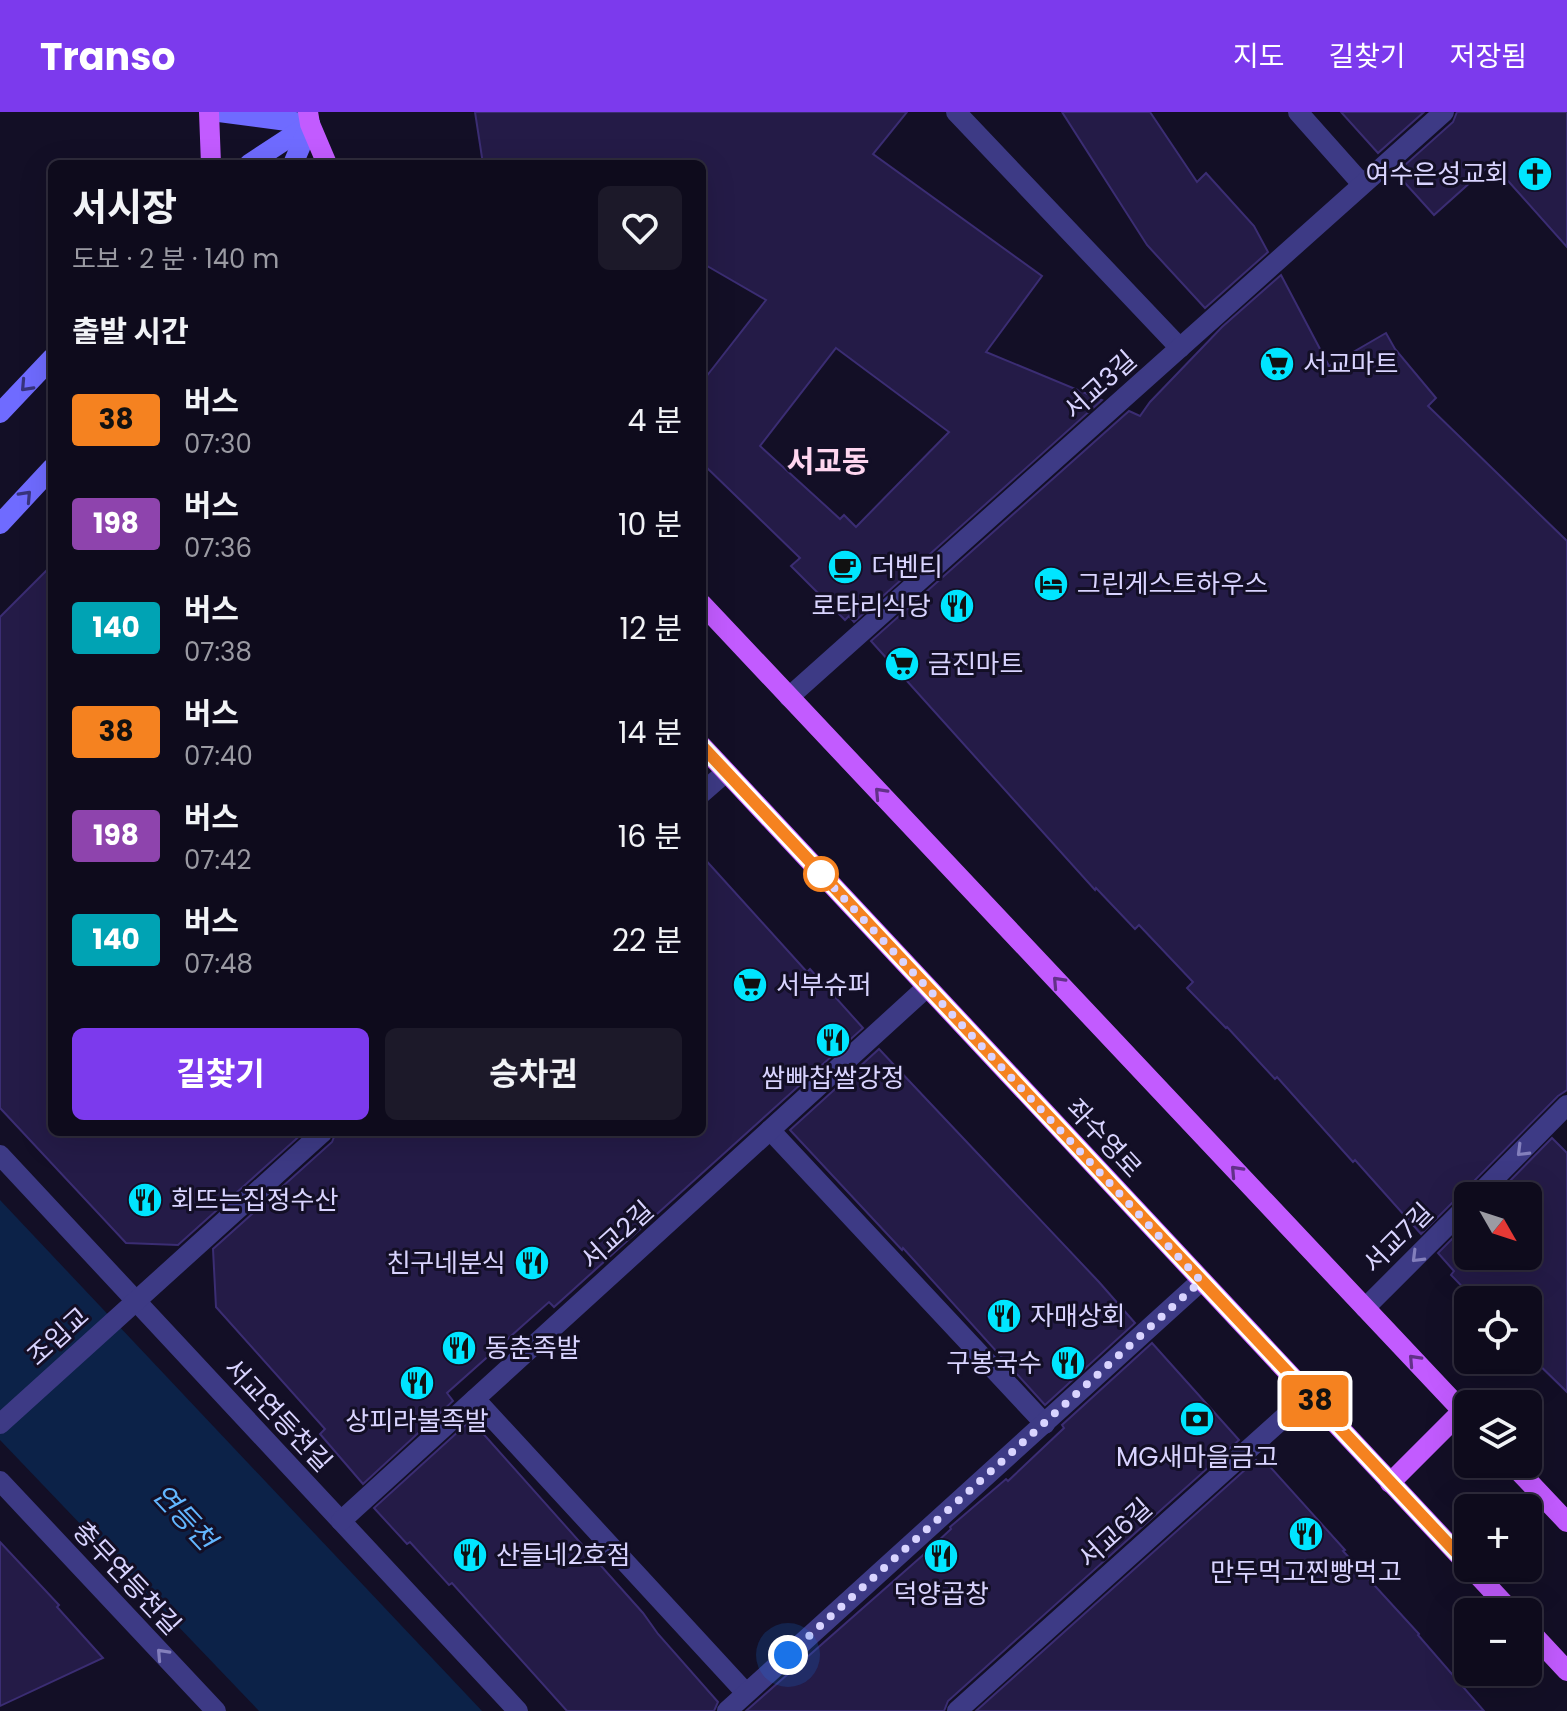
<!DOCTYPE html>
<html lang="ko">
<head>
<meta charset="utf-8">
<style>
	body { margin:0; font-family:Poppins,"Noto Sans KR",sans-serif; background:#1c1929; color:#f1f3f6; height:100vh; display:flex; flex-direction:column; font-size:30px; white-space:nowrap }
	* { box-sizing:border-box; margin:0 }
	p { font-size:26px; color:#9b9ba3 }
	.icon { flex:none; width:44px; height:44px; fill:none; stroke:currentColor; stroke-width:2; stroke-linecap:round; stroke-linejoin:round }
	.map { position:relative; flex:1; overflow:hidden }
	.drawer { position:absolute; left:48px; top:48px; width:658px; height:976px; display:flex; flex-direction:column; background:#0e0b1c; border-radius:12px; box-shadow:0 8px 32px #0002,0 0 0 2px #2e2b3b }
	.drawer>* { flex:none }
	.badge { padding:0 16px; border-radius:6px; font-size:28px; line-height:52px }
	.needle { width:52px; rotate:129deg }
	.fabs { position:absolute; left:1454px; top:1070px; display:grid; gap:16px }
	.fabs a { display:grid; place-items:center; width:88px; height:88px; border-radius:12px; background:#0e0b1c; box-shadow:0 8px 32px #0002,0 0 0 2px #2e2b3b; font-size:40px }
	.you { position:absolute; width:40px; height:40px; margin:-20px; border:6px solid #fff; border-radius:50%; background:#1a73e8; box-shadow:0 0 0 12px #1a73e833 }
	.map>.badge { position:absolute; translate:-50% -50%; box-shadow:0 0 0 4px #fff }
	h2 { padding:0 24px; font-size:30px; line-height:72px }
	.round { display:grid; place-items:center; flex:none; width:84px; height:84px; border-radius:12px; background:#1c1929 }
	.head { display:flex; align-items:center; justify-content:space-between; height:136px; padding:0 24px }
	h1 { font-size:38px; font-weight:700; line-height:60px }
	.primary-button { display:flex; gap:16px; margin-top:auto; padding:16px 24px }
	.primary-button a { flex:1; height:92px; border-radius:12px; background:#7c3aed; color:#fff; font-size:32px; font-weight:700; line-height:92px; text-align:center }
	.primary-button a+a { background:#1c1929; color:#f1f3f6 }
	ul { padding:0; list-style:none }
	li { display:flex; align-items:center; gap:24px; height:104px; padding:0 24px }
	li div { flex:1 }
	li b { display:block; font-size:30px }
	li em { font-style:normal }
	li .badge { min-width:88px; font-weight:700; text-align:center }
	header { display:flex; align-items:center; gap:48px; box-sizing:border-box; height:112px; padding:0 40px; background:#7c3aed; color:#fff }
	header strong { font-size:38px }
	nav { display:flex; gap:44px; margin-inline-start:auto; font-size:28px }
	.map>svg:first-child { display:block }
	.water { fill:#0c2248 }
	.building { fill:#241b47; stroke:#3b2d73; stroke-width:2; fill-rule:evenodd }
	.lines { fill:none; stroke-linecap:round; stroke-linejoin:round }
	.street { stroke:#3d3a85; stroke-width:20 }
	.secondary { stroke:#6f6bff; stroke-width:20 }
	.primary { stroke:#c25bff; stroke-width:20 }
	.oneway { stroke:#38347d }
	.oneway2 { stroke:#623188 }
	.oneway3 { stroke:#837fbc }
	.line-casing { stroke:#fff; stroke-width:18 }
	.line { stroke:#f58220; stroke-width:12 }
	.walk { stroke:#d9d4ff; stroke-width:8; stroke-dasharray:0 14.4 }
	.stop-dot { fill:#fff; stroke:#f58220; stroke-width:4 }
	.labels { text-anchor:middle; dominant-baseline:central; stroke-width:6; stroke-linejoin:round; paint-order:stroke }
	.poi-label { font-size:26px; fill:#d9d4ff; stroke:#130f26; text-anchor:start }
	.street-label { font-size:26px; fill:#d9d4ff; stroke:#130f26 }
	.water-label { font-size:28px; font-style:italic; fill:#62b6ff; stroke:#130f26 }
	.quarter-label { font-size:30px; font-weight:bold; fill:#ffd6f0; stroke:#130f26 }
</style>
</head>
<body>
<header>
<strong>Transo</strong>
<nav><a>지도</a><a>길찾기</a><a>저장됨</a></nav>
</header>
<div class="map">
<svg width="1567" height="1599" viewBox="0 0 1567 1599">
	<rect width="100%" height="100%" fill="#130f26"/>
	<!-- water -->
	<polygon class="water" points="0,1088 482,1599 259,1599 0,1328"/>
	<!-- building -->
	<g class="building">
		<path d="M475 0H907L873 42 1042 164 986 240 1102 288 854 510 849 504 845 508 791 454 800 446 702 351V270L766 188 702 151V52H483ZM836 236 949 320 856 415 844 403 840 407 760 334Z"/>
		<polygon points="1062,0 1150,0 1197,70 1206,61 1254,114 1268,140 1205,196 1147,133"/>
		<polygon points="1341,0 1424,0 1378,41"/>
		<polygon points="1457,0 1567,0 1567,135 1492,51 1434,103 1396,61 1453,10"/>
		<polygon points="1281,163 1329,254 1386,221 1395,237 1436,286 1428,294 1567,429 1567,978 1558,984 1468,1075 1465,1081 1459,1084 1421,1122 1355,1048 1353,1050 1277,965 1275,967 1227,915 1226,916 1187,876 1193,870 1139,813 1135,817 1096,776 1095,778 871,529 1129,299 1140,304 1150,290 1222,215"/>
		<polygon points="52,453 52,1020 304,1020 178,1133 126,1131 0,996 0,505"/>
		<polygon points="702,744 807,860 810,857 863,916 554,1195 549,1190 447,1281 453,1289 363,1372 320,1322 325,1317 216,1195 213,1137 332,1030 336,1020 702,1020"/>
		<polygon points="879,937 1099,1170 1135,1211 1045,1293 903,1136 902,1138 790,1018"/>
		<polygon points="1552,1026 1567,1041 1567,1280 1528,1242 1528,1188 1475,1188 1451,1163 1454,1159 1438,1141 1468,1111 1468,1144 1528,1144 1528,1084 1495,1084"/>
		<polygon points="1152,1231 1239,1328 948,1589 944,1599 746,1599 922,1444 951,1417 950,1415 1006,1367 1008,1369 1064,1316 1062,1313"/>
		<polygon points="471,1308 643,1501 658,1522 718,1590 714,1599 567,1599 452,1471 449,1473 410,1430 407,1432 374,1396"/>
		<polygon points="1263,1347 1345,1438 1343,1439 1419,1522 1418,1523 1484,1599 976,1599 1256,1348 1259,1351"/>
		<polygon points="0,1430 59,1493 57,1495 103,1546 0,1594"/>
	</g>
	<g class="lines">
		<!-- street -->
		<g class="street">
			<polyline points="956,0 1180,236"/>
			<polyline points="1298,0 1362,72"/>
			<polyline points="789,585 1444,0"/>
			<polyline points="702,681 726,660"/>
			<polyline points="770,1018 1045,1312"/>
			<polyline points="0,1043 518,1599"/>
			<polyline points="1477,1084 1567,993"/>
			<polyline points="1365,1196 1468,1093"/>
			<polyline points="475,1287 746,1581"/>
			<polyline points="0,1312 323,1020"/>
			<polyline points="0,1369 216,1599"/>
			<polyline points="341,1409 927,875"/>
			<polyline points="727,1599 1201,1169"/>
			<polyline points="957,1599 1309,1283"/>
		</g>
		<!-- secondary -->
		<g class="secondary">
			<polyline points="219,0 310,12"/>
			<polyline points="249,52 310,12"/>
			<polyline points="293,52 310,12"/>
			<polyline points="0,301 52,246"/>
			<polyline points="0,412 52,356"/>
		</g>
		<!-- primary -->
		<g class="primary">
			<polyline points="209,0 211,52"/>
			<polyline points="308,0 310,12 327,52"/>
			<polyline points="702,492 1468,1305"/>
			<polyline points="702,634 1468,1453"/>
			<polyline points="1512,1352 1567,1410"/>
			<polyline points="1390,1371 1462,1299"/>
			<polyline points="1471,1456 1512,1500"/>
			<polyline points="1528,1517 1567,1559"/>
		</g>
	</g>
	<!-- one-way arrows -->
	<defs><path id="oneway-chevron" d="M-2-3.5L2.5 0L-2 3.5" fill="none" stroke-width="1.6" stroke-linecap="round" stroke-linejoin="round" transform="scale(2)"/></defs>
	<g class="oneway">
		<use href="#oneway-chevron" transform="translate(26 274) rotate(133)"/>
		<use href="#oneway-chevron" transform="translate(26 384) rotate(-47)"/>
	</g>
	<g class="oneway2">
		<use href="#oneway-chevron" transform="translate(880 681) rotate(-133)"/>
		<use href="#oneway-chevron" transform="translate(1058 870) rotate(-133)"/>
		<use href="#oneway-chevron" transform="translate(1236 1059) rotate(-133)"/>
		<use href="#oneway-chevron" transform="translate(1414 1248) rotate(-133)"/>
	</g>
	<g class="oneway3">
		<use href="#oneway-chevron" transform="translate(1522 1039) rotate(135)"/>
		<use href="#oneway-chevron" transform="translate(1417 1145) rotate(135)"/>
		<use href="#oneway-chevron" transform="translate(162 1542) rotate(-133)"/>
	</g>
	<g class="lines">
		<!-- line casing -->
		<g class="line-casing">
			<polyline id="line" points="702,634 1468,1453"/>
		</g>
		<!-- line -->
		<use href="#line" class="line"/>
		<!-- walk -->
		<polyline class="walk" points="788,1543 1201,1169 821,762"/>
	</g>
	<!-- icons -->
	<defs>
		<g id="church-disc" transform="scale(1.8)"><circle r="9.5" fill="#00e5ff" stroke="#130f26"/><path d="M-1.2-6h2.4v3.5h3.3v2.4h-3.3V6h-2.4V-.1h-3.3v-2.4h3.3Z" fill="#111"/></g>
		<g id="supermarket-disc" transform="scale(1.8)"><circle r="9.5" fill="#00e5ff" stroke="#130f26"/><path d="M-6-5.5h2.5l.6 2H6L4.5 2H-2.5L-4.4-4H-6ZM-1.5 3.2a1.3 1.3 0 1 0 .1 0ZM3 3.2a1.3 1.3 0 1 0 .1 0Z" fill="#111"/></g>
		<g id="cafe-disc" transform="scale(1.8)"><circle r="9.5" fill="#00e5ff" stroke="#130f26"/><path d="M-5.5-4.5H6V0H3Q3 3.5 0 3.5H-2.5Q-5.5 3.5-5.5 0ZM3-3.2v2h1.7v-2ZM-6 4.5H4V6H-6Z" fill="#111"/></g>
		<g id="hotel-disc" transform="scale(1.8)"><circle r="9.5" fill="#00e5ff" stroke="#130f26"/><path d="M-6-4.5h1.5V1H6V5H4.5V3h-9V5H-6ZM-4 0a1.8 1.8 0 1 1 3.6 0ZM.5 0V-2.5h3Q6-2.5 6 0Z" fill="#111"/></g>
		<g id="restaurant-disc" transform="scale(1.8)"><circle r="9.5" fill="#00e5ff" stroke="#130f26"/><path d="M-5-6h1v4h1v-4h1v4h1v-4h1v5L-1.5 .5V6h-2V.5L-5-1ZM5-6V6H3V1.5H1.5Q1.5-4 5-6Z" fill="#111"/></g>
		<g id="bank-disc" transform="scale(1.8)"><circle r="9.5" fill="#00e5ff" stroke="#130f26"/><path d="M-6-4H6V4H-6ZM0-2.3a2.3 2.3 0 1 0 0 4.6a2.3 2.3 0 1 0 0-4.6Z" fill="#111"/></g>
	</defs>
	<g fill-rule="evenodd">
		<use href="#church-disc" x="1535" y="62"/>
		<use href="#supermarket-disc" x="1277" y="252"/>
		<use href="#cafe-disc" x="845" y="455"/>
		<use href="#hotel-disc" x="1051" y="472"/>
		<use href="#restaurant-disc" x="957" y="494"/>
		<use href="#supermarket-disc" x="902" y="552"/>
		<use href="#supermarket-disc" x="750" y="873"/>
		<use href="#restaurant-disc" x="833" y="928"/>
		<use href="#restaurant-disc" x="145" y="1088"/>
		<use href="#restaurant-disc" x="532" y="1151"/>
		<use href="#restaurant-disc" x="1004" y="1204"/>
		<use href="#restaurant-disc" x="459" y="1236"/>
		<use href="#restaurant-disc" x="1068" y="1251"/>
		<use href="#restaurant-disc" x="417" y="1271"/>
		<use href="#bank-disc" x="1197" y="1307"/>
		<use href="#restaurant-disc" x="1306" y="1422"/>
		<use href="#restaurant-disc" x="470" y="1443"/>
		<use href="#restaurant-disc" x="941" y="1444"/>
	</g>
	<!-- markers -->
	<circle class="stop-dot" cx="821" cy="762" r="16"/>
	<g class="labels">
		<!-- poi labels -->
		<g class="poi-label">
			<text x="1509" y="62" text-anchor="end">여수은성교회</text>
			<text x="1303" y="252">서교마트</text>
			<text x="871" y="455">더벤티</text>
			<text x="1077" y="472">그린게스트하우스</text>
			<text x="931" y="494" text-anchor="end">로타리식당</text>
			<text x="928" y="552">금진마트</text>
			<text x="776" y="873">서부슈퍼</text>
			<text x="833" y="966" text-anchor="middle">쌈빠찹쌀강정</text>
			<text x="171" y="1088">회뜨는집정수산</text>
			<text x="506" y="1151" text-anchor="end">친구네분식</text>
			<text x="1030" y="1204">자매상회</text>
			<text x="485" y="1236">동춘족발</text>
			<text x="1042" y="1251" text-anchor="end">구봉국수</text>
			<text x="417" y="1309" text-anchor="middle">상피라불족발</text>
			<text x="1197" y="1345" text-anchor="middle">MG새마을금고</text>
			<text x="496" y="1443">산들네2호점</text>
			<text x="1306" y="1460" text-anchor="middle">만두먹고찐빵먹고</text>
			<text x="941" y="1482" text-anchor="middle">덕양곱창</text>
		</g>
		<!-- street labels -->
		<g class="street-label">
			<text transform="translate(1100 273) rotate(-42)">서교3길</text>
			<text transform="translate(1104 1026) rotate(47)">좌수영로</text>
			<text transform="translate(617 1123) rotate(-42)">서교2길</text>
			<text transform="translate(1398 1126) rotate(-45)">서교7길</text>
			<text transform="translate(58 1224) rotate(-42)">조입교</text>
			<text transform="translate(278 1303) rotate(47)">서교연등천길</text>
			<text transform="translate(1115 1421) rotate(-42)">서교6길</text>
			<text transform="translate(127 1466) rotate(47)">충무연등천길</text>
		</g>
		<!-- water labels -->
		<g class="water-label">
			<text transform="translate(184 1405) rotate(47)">연등천</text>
		</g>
		<!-- quarter labels -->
		<g class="quarter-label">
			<text x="828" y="349">서교동</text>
		</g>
	</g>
</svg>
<div class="fabs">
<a><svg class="needle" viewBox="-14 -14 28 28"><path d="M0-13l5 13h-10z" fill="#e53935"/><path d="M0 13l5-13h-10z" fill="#9b9ba3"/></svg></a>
<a><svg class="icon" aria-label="locate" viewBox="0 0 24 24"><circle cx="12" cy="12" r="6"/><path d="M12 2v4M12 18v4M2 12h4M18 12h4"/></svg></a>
<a><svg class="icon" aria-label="layers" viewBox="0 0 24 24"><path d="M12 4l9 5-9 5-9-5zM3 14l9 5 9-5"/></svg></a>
<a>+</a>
<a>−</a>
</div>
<div class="you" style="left:788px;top:1543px"></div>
<b class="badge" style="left:1315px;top:1289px;background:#f58220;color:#111">38</b>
<section class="drawer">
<div class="head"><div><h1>서시장</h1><p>도보 · 2 분 · 140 m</p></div><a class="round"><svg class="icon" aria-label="heart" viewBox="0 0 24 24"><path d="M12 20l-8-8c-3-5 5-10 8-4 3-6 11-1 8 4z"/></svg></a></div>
<h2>출발 시간</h2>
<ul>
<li><span class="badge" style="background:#f58220;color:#111">38</span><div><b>버스</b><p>07:30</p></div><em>4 분</em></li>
<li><span class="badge" style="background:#8e44ad;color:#fff">198</span><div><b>버스</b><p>07:36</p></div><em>10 분</em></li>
<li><span class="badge" style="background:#00a3b4;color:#fff">140</span><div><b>버스</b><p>07:38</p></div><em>12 분</em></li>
<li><span class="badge" style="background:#f58220;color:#111">38</span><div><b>버스</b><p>07:40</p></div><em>14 분</em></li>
<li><span class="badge" style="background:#8e44ad;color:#fff">198</span><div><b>버스</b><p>07:42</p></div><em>16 분</em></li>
<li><span class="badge" style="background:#00a3b4;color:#fff">140</span><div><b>버스</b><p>07:48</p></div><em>22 분</em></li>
</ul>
<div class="primary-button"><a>길찾기</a><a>승차권</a></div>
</section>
</div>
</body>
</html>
